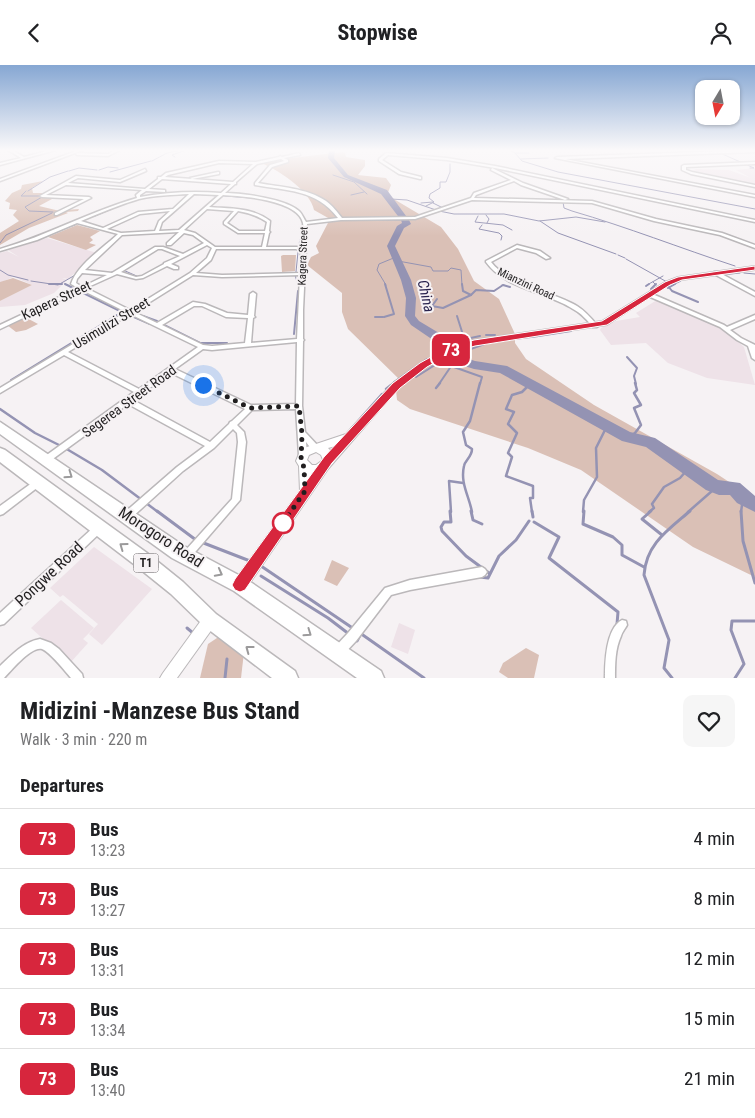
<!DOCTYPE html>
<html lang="en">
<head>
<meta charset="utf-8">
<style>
	body { margin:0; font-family:"Roboto Condensed",sans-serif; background:#f6f6f6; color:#202124; height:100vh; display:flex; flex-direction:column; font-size:19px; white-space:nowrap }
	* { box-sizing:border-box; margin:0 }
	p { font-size:16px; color:#757577 }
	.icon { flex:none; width:28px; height:28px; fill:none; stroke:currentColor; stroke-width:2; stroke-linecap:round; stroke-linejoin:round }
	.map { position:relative; height:613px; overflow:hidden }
	.drawer { display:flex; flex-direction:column; background:#fff; flex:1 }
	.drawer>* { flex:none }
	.badge { padding:0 10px; border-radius:8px; font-size:18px; line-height:32px }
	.needle { width:32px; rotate:190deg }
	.tools { position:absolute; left:695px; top:15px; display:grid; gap:10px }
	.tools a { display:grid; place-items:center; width:45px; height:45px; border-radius:10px; background:#fff; box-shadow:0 1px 4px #0004; font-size:25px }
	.you { position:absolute; width:25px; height:25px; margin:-12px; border:4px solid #fff; border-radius:50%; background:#1a73e8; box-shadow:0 0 0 8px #1a73e833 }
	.map>.badge { position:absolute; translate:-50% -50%; box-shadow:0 0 0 2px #fff }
	h2 { padding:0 20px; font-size:19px; line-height:45px }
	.round { display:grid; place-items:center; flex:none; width:52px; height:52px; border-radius:10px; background:#f6f6f6 }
	.summary { display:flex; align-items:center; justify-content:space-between; height:85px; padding:0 20px }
	h1 { font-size:24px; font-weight:700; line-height:38px }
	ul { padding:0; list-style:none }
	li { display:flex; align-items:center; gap:15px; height:60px; padding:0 20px; border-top:1px solid #e0e0e0 }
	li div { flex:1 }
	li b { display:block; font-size:19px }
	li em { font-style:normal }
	li .badge { min-width:55px; font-weight:700; text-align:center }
	header { display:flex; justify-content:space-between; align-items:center; height:65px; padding:0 20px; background:#fff; font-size:22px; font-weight:700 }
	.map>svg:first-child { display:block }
	.built { fill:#eee2e8 }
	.green { fill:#dac0b6 }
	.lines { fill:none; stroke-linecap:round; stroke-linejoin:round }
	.stream-far3 { stroke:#9493b3; stroke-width:1 }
	.stream-far2 { stroke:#9493b3; stroke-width:2 }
	.stream-far1 { stroke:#9493b3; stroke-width:2.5 }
	.stream { stroke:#9493b3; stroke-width:3 }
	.river { fill:#9493b3; fill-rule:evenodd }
	.street-casing { stroke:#bbb8ba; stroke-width:3 }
	.secondary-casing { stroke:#bbb8ba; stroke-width:2 }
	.highway-casing { stroke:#bbb8ba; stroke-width:3 }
	.street { fill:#fff; fill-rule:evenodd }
	.secondary { fill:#fff; fill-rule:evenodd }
	.highway { fill:#fff; fill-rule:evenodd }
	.oneway { stroke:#9b9a9b }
	.line { fill:#d7263d; stroke:#fff }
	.walk { stroke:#211f20; stroke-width:5; stroke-dasharray:0 9 }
	.stop-dot { fill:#fff; stroke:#d7263d; stroke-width:2.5 }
	.labels { text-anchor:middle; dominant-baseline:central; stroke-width:4; stroke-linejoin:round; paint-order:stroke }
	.far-street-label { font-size:11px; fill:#211f20; stroke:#f6f2f4 }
	.shield { fill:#f6f2f4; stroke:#615e60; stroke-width:1 }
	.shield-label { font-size:12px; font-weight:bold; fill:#211f20 }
	.street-label { font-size:14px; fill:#211f20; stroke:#f6f2f4 }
	.water-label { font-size:15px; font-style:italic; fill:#29234e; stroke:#f6f2f4 }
	.near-street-label { font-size:16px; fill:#211f20; stroke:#f6f2f4 }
</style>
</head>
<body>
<header><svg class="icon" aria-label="back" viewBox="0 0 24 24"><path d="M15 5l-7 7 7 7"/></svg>Stopwise<svg class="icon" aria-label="person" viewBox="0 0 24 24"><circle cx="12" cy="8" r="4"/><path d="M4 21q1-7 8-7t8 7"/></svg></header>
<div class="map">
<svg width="755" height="613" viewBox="0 0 755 613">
	<rect width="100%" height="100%" fill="#f6f2f4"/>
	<!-- built -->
	<g class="built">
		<polygon points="755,103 755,119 691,106 696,104 729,105 751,113 736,105"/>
		<polygon points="47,173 97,188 68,214 62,213 67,215 54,228 25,240 0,242 0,236 32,220 10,210 13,212 0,218 0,188 7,186 19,192 8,185"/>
		<polygon points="657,235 721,262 744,282 755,320 707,313 668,298 646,278 611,280 600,265 601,263 616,256 640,252 636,248"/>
		<polygon points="94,482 152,524 102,580 89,569 98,559 63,530 60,532 50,523"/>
		<polygon points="61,535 94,563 83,574 88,578 70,598 31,563"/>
		<polygon points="399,558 415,565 408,589 391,582"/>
	</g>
	<!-- green -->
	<g class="green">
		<path d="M342 87 345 88 346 92 365 95V101L358 110 386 113 391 120 387 130 441 162 458 184 474 216 499 234 515 269V278L526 294 594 340 717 409 755 434V512L693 482 581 405 528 383 410 344 397 335 396 325 401 316 348 264 342 247V228L307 200 311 192 319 188 316 181 330 154 314 145C311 126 275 102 258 97Z"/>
		<polygon points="43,116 32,123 33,128 46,128 52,134 39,141 64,147 65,145 79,144 78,146 66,147 68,148 29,163 0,180 0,168 19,156 13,150 17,145 9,144 10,138 5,136 12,128 21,124 22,120"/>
		<polygon points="77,160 100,166 90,172 93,175 89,178 96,180 86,185 48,172"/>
		<polygon points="283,190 296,190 295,206 282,207 281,191"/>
		<polygon points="13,213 32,220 0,236 0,217"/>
		<polygon points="25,252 38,259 26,265 16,267 7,260"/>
		<polygon points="332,495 349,503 337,521 324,515"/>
		<polygon points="223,569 244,587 241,613 200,613 208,579"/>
		<polygon points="526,583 539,590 534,613 508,613 499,607 503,598"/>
	</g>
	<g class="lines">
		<!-- stream-far3 -->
		<g class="stream-far3">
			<polyline points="510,85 515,88 529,88"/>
			<polyline points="524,85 527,86"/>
			<polyline points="515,88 522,96 558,107 755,144"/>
			<polyline points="720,88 754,103 750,103"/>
			<polyline points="175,92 172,90 186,85"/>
			<polyline points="521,94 548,93"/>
			<polyline points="152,96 167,88 182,85"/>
			<polyline points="99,105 108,102 118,103"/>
			<polyline points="69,106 79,103 97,105"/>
			<polyline points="110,107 151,96"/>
			<polyline points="333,110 354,117 367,129"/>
			<polyline points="26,126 21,131 41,131"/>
			<polyline points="28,126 50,112 68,106"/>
			<polyline points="194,129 218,131"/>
			<polyline points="351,130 364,127"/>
			<polyline points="225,131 251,133"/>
			<polyline points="42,132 25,142 29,146 53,147"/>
			<polyline points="391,134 407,135 436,145"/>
			<polyline points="131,136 140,134"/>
			<path d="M563 137 564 143 572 146C627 162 680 183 735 201"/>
			<polyline points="421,138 433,137"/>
			<polyline points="433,138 445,144"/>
			<polyline points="426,141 434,137 429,133 430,129 440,123 440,117 446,117 450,107 450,99"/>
			<polyline points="113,143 117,142"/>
			<polyline points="439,146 454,149 504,149 539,156 576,152 605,157"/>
			<polyline points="486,150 489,154 487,158"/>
			<polyline points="95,151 112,144"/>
			<polyline points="478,151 475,157 503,160 512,165"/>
			<polyline points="371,155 405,155"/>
			<polyline points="331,156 344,155"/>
			<polyline points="540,156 558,168 616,189"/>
			<polyline points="482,160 479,164 499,168 502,171 501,175"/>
			<polyline points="301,172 302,163"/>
			<polyline points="0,178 6,170 52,148"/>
			<polyline points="299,179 301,172"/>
			<polyline points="297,182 299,181"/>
			<polyline points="296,184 298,187 296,207"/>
			<polyline points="3,185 75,160"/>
			<polyline points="618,190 625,193"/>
			<polyline points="626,194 667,217"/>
			<polyline points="398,196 431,202 433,206 448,206 451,203 461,205 462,220"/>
			<polyline points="0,205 8,210 28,215"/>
			<polyline points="123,205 139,212"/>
			<polyline points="109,208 115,206"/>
			<polyline points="744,208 755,209"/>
			<polyline points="93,209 105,210"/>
			<polyline points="295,210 298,220"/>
			<polyline points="722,210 740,208"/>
			<polyline points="31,216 58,220 77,209"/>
			<polyline points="653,217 656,220"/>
			<polyline points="65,219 68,220"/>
			<polyline points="386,220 377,205 379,199 396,192"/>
			<polyline points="502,220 504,220"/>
			<polyline points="647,220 663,211"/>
			<polyline points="673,220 681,216"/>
		</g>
		<!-- stream-far2 -->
		<g class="stream-far2">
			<polyline points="49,219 62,219"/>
			<polyline points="65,219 122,247"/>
			<polyline points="462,219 463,226 471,230 476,225 494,226 503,220 510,222"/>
			<polyline points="646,221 649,219"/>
			<polyline points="668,221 672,226 698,237"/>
			<polyline points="668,223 675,219"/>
			<polyline points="651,224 656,219"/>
			<polyline points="437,234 432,241 443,243 471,230"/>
			<polyline points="127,249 150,259"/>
			<polyline points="143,251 157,256"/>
			<polyline points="375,252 383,252"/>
			<polyline points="384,252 394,249 385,219"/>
			<polyline points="164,260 200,278 227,278"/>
			<polyline points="294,269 298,226"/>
			<polyline points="486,270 495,270"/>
			<polyline points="532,272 571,266"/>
			<polyline points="466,274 480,271"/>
			<polyline points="514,274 531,272"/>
			<polyline points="453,279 459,273 464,273 457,251"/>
			<polyline points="446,281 453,279"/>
			<polyline points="627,292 637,303 634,311 636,319"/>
			<polyline points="451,301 482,312 480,319"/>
			<polyline points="416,312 446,293 490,277"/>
			<polyline points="11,315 122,247"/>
			<polyline points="394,317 427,294"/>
			<polyline points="439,319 456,294"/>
		</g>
		<!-- stream-far1 -->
		<g class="stream-far1">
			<polyline points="529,320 522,327 512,330 506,344 514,347 508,359 517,368 508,388 512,392 506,411 533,421 533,433 530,433 532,447"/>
			<polyline points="436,323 440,318"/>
			<polyline points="386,324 391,320"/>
			<polyline points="0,344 35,368 61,381"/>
			<polyline points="351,364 382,329"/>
			<polyline points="627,372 635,368 641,360 634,343 641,340 634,328 637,325 635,318"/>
			<polyline points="65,383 102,405 142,435"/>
			<polyline points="146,438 158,447"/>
			<polyline points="451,447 449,416 463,418"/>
			<path d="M472 447C469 431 460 418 464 401 465 395 472 392 472 384L466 380 463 367 470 356 480 318"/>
			<polyline points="583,447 584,435 597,412 596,383 607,361"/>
			<polyline points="649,447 654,443 652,439 664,422 680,413 687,405"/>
			<polyline points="688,447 712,426 712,420"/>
			<polyline points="741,447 743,433"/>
		</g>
		<!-- stream -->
		<g class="stream">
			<polyline points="157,446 196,475"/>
			<polyline points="450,446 451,457 444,457 441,462 442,466 466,491 489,508"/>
			<polyline points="471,446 473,455 482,459"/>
			<polyline points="532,446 533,452"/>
			<polyline points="584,446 583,459 613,472 622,480 622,490 644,502"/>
			<polyline points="651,446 642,454 662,470"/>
			<polyline points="741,446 743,476 755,518"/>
			<polyline points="534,457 559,472 549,493 618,547 617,559"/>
			<polyline points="201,477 250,496"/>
			<polyline points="261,501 354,564"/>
			<polyline points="261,511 328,553 349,569"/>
			<polyline points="480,512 488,513 499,491 516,475 529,456"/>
			<polyline points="187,563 193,568"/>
			<polyline points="360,568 424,613"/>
			<polyline points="354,574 357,576 361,568"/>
			<polyline points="225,613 227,594"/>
			<path d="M672 613 664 603 669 575 644 510C646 479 668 465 690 446"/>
			<polyline points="735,613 744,599 731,565 732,556 755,556"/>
		</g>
		<!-- river -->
		<polygon class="river" points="329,85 335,85 334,93 348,110 387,125 409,155 411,159 404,163 395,181 411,215 416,233 415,251 419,256 444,271 460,291 475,296 507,301 630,367 655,373 718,415 740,418 755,431 755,447 737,438 730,430 719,430 706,425 646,382 622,376 500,308 474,304 452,297 436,277 411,260 405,251 406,233 401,215 387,181 397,161 402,158 401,155 381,129 344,112 328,93"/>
		<!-- street casing -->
		<g class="street-casing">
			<g id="street">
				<polygon points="8,85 12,85 24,92 51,85 56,85 0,100 0,98 21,93"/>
				<polygon points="79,85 83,85 0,116 0,114"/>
				<polygon points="116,85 120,85 108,91 77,90 76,89 77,88 108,89"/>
				<polygon points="755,85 755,87 565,94 755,130 755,132 555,93 557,92"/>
				<path d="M299 88 300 90 284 93 288 95V97L272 102 258 118C280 122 307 123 326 136 333 141 337 147 342 153L415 152 471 133 474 128 511 115 491 105 492 103 523 118 568 134 565 135 521 120 514 116 476 130 474 133 592 136 656 154 722 168 755 180V183L720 170 654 156 592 138 472 135 415 154 341 155 307 159 303 245V274L304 275 303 276 302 341 305 367 320 383 319 385C313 387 309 381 306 377L307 390 306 392 303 393 300 392 299 390 296 344 252 345 237 360 244 367 246 377 240 435 190 493 187 494 184 493 183 490 184 487 232 434 238 377 237 368 233 364 214 383 183 406 130 454 127 455 124 454 123 451 124 448 177 402 205 381 128 339 50 396 47 397 44 396 43 394 44 392 134 327 64 290 0 328V323L126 247 82 225 0 264V260L78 223 71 219C77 200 103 183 118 169L77 158 37 175 0 186V184C47 171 90 146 137 133L136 130 142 125 66 120 46 130 89 132 91 133 57 150H55V148L84 134 42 132 40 131 76 111 120 115 145 104 146 106 120 117 78 113 68 118 145 124 158 114V112H161L166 108 219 96 256 97 279 92 280 91 282 92ZM281 94 284 96 270 100 255 118V120C287 126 316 124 338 153L306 157C304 154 302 149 300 147 288 134 242 128 225 128L235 119H236V117L257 99ZM219 98 253 99 233 117 165 112 168 110ZM162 114 231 119 221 128C194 126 167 127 140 132V130L146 126 165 127V125H164L149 124ZM189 129 173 144 138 147 103 163 81 156C100 148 119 140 139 134 155 130 173 130 189 129ZM194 129 219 130 179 165 159 166 162 157ZM223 130C242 131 298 135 303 158 304 164 302 176 301 182H266L269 168 270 167 269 166 270 156C252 142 231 144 209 142ZM207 144 234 146 224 157V159L238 168H265L262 182H215L195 168 184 165ZM170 146 159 156 155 166 121 168 107 164 140 149ZM238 146C249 148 258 151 267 157L265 166H239L227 158ZM179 167 167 178V180H171L184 168 193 170 204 178 183 189 163 182H155L112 208 85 205 122 170ZM207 180 212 183 207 193 190 208 130 245 86 223 117 209 136 214 143 213 167 201 174 204H178V202L171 199ZM158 184H162L180 191 164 198V199L142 211 136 212 121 207ZM216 184H301L300 208 222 210 196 208 211 195ZM82 208 107 210 82 222 76 218 77 214ZM193 210 222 212 300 210 297 274 251 278 253 253 255 252 254 251 256 229 253 227 250 229 248 250 227 248 205 239 193 237 157 258 134 247ZM194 241H202L226 252 248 253 245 278 212 281 203 280 162 260ZM130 249 198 282 139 324 68 287ZM297 277 296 339 251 340 175 304 203 284 212 285ZM171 308 245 344 232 356 230 357 229 359 210 377 133 335 140 330H143L144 327Z"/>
				<polygon points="386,88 447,93 495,101 755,155 755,157 495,103 447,95 388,90 382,95 401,107 421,112 421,114 420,114 399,109 379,96 379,94"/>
				<polygon points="755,97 755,99 686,102 686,105 692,107 755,120 755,122 691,109 682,105 682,101 684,100"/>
				<polygon points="218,107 219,107 219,109 192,114 190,113"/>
				<path d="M517 180 540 186 550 193 546 194 536 188 517 183 491 197C507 219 553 227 577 241 585 246 591 253 597 260L598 261 597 262H593C587 255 581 248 573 244 547 227 505 224 486 197V196Z"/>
				<polygon points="714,207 718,207 755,227 755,231 714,209"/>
				<polygon points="650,228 724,260 727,262 755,250 755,254 730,265 741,273 755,280 755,295 752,293 748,281 737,275 720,262 648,231 647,230"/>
				<polygon points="39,414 42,415 43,417 42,419 3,449 0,450 0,441 36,415"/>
				<polygon points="98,460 101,461 102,464 101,467 4,559 0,560 0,548 95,461"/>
				<polygon points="482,502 485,504 487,507 485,510 482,512 410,525 391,530 356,576 342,591 338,592 334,591 333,587 334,583 348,568 385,523 410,515"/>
				<path d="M622 555 626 556 627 560C625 564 622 567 621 571 615 584 615 599 615 613H605C605 597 606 563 622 555Z"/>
				<path d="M40 574 51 578 59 584 82 609 83 613H71C65 606 50 587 42 584 31 581 11 606 4 613H0V601C12 590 23 577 40 574Z"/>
			</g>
		</g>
		<!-- secondary casing -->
		<g class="secondary-casing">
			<g id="secondary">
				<path d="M755 201V205L681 215 669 219 607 260 475 280 453 287 427 302 399 322 328 404 245 525 240 527 235 525 233 520 235 515 300 426 299 401 296 396 301 384 346 369 393 318 421 298 447 283 474 275 602 256 665 217 678 212ZM336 381 331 386 328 383ZM316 387 321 390 323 395 316 400H312L307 395 309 390Z"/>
				<polygon points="210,548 215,550 217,555 215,560 177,613 160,613 163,608 205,550"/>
			</g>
		</g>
		<!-- highway casing -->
		<g class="highway-casing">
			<g id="highway">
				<polygon points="0,357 184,481 246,514 381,606 384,613 357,613 234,526 172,493 0,369"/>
				<polygon points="0,383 5,385 147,488 183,517 216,549 295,606 298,613 272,613 204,561 171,529 135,500 0,397"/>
			</g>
		</g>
		<!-- street -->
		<use href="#street" class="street"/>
		<!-- secondary -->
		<use href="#secondary" class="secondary"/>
		<!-- highway -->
		<use href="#highway" class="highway"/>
	</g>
	<!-- one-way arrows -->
	<defs><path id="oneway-chevron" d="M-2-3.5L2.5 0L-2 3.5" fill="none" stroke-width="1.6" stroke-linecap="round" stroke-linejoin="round" transform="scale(1.25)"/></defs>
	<g class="oneway">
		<use href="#oneway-chevron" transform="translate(69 410) rotate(35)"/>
		<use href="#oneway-chevron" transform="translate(123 481) rotate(-144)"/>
		<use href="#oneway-chevron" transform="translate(219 508) rotate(28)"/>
		<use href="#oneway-chevron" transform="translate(308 568) rotate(35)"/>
		<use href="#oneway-chevron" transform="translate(249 584) rotate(-143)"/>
	</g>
	<!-- sky -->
	<linearGradient id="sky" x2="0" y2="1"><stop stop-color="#86a7d3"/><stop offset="0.5" stop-color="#fbf9fa"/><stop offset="1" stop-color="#fbf9fa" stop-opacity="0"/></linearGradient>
	<rect width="755" height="171" fill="url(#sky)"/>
	<!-- line -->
	<polygon class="line" points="755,201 755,205 682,215 670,220 607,260 475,281 454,287 427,302 400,323 332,398 245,525 240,527 235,525 232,520 235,514 324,392 393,318 420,298 447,283 474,275 602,256 665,217 678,212"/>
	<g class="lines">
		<!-- walk -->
		<polyline class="walk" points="203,320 250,343 299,341 302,369 301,396 304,402 305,426 283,458"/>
	</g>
	<!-- markers -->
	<circle class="stop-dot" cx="283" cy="458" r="10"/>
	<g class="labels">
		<!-- far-street labels -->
		<g class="far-street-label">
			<text transform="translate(303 191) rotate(-88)">Kagera Street</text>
			<text transform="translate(526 219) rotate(25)">Mianzini Road</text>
		</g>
		<!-- shield labels -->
		<rect class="shield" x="133.5" y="488.5" width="25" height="19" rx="4"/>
		<g class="shield-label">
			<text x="146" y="498">T1</text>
		</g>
		<!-- street labels -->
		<g class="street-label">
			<text transform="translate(56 235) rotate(-25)">Kapera Street</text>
			<text transform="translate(111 258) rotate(-31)">Usimulizi Street</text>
			<text transform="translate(129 336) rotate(-36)">Segerea Street Road</text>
		</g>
		<!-- water labels -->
		<g class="water-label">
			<text transform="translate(426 231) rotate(77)">China</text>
		</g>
		<!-- near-street labels -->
		<g class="near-street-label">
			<text transform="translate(161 472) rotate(33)">Morogoro Road</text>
			<text transform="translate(49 509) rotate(-43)">Pongwe Road</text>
		</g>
	</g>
</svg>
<div class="tools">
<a><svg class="needle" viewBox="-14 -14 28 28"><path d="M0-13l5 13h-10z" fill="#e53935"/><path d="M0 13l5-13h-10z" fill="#757577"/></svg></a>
</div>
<div class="you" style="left:203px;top:320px"></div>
<b class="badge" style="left:451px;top:285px;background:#d7263d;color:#fff">73</b>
</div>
<section class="drawer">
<div class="summary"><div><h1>Midizini -Manzese Bus Stand</h1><p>Walk · 3 min · 220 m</p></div><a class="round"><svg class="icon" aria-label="heart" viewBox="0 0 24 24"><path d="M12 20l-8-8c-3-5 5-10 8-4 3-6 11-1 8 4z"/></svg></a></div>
<h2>Departures</h2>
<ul>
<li><span class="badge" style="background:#d7263d;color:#fff">73</span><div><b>Bus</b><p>13:23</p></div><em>4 min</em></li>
<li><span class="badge" style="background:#d7263d;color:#fff">73</span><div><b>Bus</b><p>13:27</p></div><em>8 min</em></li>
<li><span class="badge" style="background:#d7263d;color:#fff">73</span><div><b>Bus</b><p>13:31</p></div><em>12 min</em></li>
<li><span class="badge" style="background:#d7263d;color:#fff">73</span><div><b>Bus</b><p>13:34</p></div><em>15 min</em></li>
<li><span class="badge" style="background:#d7263d;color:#fff">73</span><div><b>Bus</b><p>13:40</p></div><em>21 min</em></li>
</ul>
</section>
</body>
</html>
